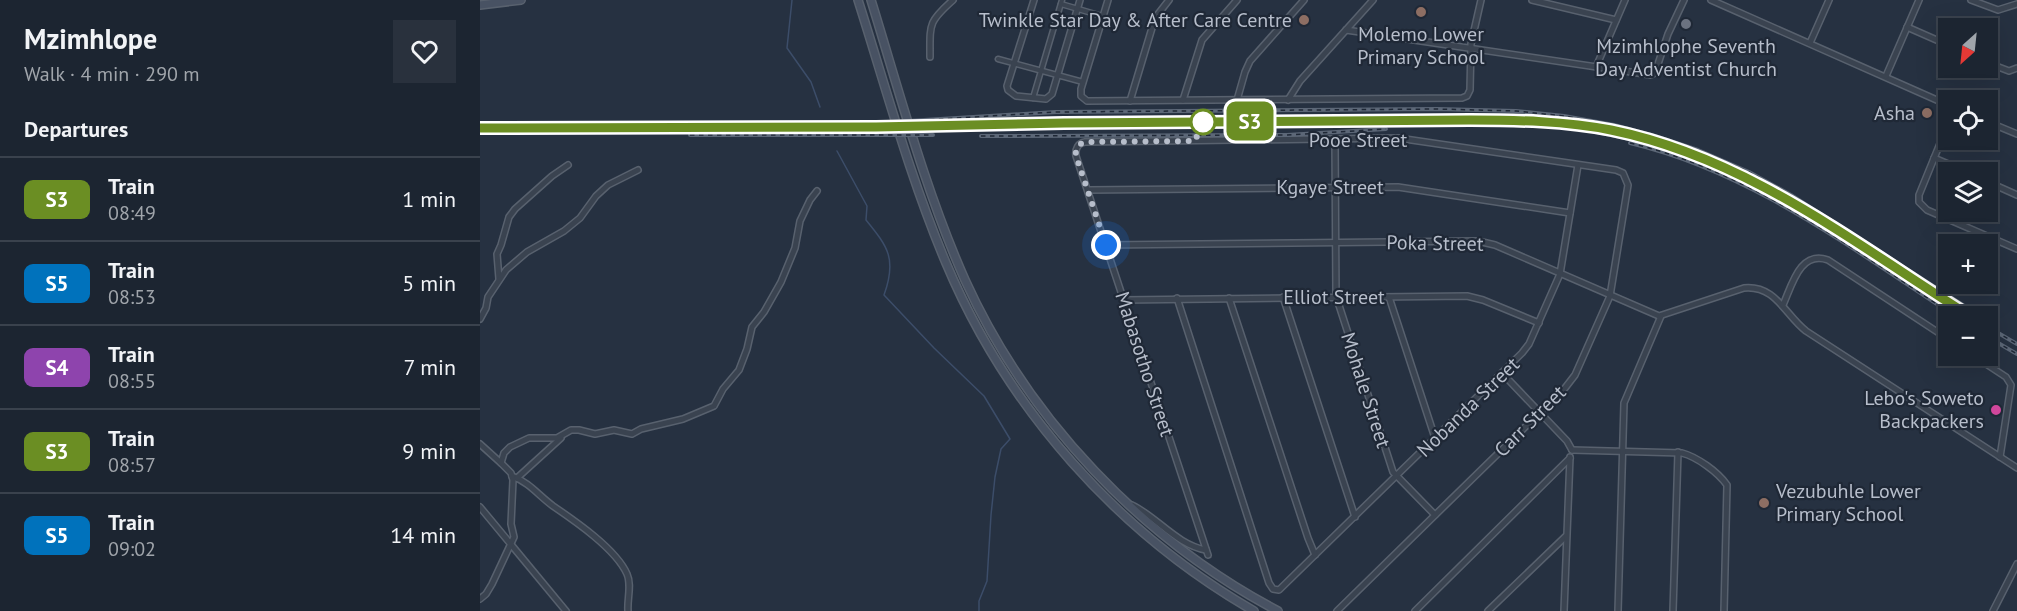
<!DOCTYPE html>
<html lang="en">
<head>
<meta charset="utf-8">
<style>
	body { margin:0; font-family:"PT Sans",sans-serif; background:#29313d; color:#f1f3f6; height:100vh; display:flex; flex-direction:column; font-size:22px; white-space:nowrap }
	* { box-sizing:border-box; margin:0 }
	p { font-size:20px; color:#a0a5ab }
	.icon { flex:none; width:33px; height:33px; fill:none; stroke:currentColor; stroke-width:2; stroke-linecap:round; stroke-linejoin:round }
	.map { position:relative; flex:1; overflow:hidden }
	.side { display:flex; flex-direction:column; background:#1c2531; width:480px }
	.side>* { flex:none }
	.badge { padding:0 12px; border-radius:9px; font-size:21px; line-height:39px }
	.needle { width:39px; rotate:207deg }
	.tools { position:absolute; left:1458px; top:18px; display:grid; gap:12px }
	.tools a { display:grid; place-items:center; width:60px; height:60px; border-radius:0px; background:#1c2531; box-shadow:0 6px 24px #0002,0 0 0 2px #3a424d; font-size:30px }
	.you { position:absolute; width:30px; height:30px; margin:-15px; border:4px solid #fff; border-radius:50%; background:#1a73e8; box-shadow:0 0 0 9px #1a73e833 }
	.map>.badge { position:absolute; translate:-50% -50%; box-shadow:0 0 0 3px #fff }
	h2 { padding:0 24px; font-size:22px; line-height:54px }
	.round { display:grid; place-items:center; flex:none; width:63px; height:63px; border-radius:0px; background:#29313d }
	.headline { display:flex; align-items:center; justify-content:space-between; height:102px; padding:0 24px }
	h1 { font-size:28px; font-weight:700; line-height:45px }
	ul { padding:0; list-style:none }
	li { display:flex; align-items:center; gap:18px; height:84px; padding:0 24px; border-top:2px solid #3a424d }
	li div { flex:1 }
	li b { display:block; font-size:22px }
	li em { font-style:normal }
	li .badge { min-width:66px; font-weight:700; text-align:center }
	main { display:flex; flex:1; min-height:0 }
	.map>svg:first-child { display:block }
	.lines { fill:none; stroke-linecap:round; stroke-linejoin:round }
	.stream { stroke:#3c4d69; stroke-width:1.5 }
	.pedestrian-casing { stroke:#58616e; stroke-width:7 }
	.minor-casing { stroke:#58616e; stroke-width:8 }
	.secondary-casing { stroke:#58616e; stroke-width:10 }
	.pedestrian { stroke:#3a4350; stroke-width:4 }
	.minor { stroke:#3a4350; stroke-width:5 }
	.secondary { stroke:#485263; stroke-width:7 }
	.rail-casing { stroke:#5c6777; stroke-width:4 }
	.rail { stroke:#1f2836; stroke-width:1.5; stroke-dasharray:4.5; stroke-linecap:butt }
	.line-casing { stroke:#fff; stroke-width:14 }
	.line { stroke:#6b8e23; stroke-width:9 }
	.walk { stroke:#b7becb; stroke-width:6; stroke-dasharray:0 10.8 }
	.education-dot { fill:#8d6e63; stroke:#1f2836; stroke-width:2 }
	.worship-dot { fill:#6b7280; stroke:#1f2836; stroke-width:2 }
	.stop-dot { fill:#fff; stroke:#6b8e23; stroke-width:3 }
	.hotel-dot { fill:#d1479c; stroke:#1f2836; stroke-width:2 }
	.labels { text-anchor:middle; dominant-baseline:central; stroke-width:4.5; stroke-linejoin:round; paint-order:stroke }
	.poi-label { font-size:20px; fill:#b7becb; stroke:#1f2836; text-anchor:end }
	.street-label { font-size:20px; fill:#b7becb; stroke:#1f2836 }
</style>
</head>
<body>
<main>
<section class="side">
<div class="headline"><div><h1>Mzimhlope</h1><p>Walk · 4 min · 290 m</p></div><a class="round"><svg class="icon" aria-label="heart" viewBox="0 0 24 24"><path d="M12 20l-8-8c-3-5 5-10 8-4 3-6 11-1 8 4z"/></svg></a></div>
<h2>Departures</h2>
<ul>
<li><span class="badge" style="background:#6b8e23;color:#fff">S3</span><div><b>Train</b><p>08:49</p></div><em>1 min</em></li>
<li><span class="badge" style="background:#0072bc;color:#fff">S5</span><div><b>Train</b><p>08:53</p></div><em>5 min</em></li>
<li><span class="badge" style="background:#8e44ad;color:#fff">S4</span><div><b>Train</b><p>08:55</p></div><em>7 min</em></li>
<li><span class="badge" style="background:#6b8e23;color:#fff">S3</span><div><b>Train</b><p>08:57</p></div><em>9 min</em></li>
<li><span class="badge" style="background:#0072bc;color:#fff">S5</span><div><b>Train</b><p>09:02</p></div><em>14 min</em></li>
</ul>
</section>
<div class="map">
<svg width="1537" height="611" viewBox="0 0 1537 611">
	<rect width="100%" height="100%" fill="#263141"/>
	<g class="lines">
		<!-- stream -->
		<g class="stream">
			<polyline points="312,0 307,48 331,82 340,107"/>
			<path d="M357 151 387 206 386 220C408 247 417 259 404 295L454 348 504 396 530 439 521 449 515 477 511 515 507 581 499 601V611"/>
		</g>
		<!-- pedestrian casing -->
		<g class="pedestrian-casing">
			<g id="pedestrian">
				<polyline points="581,4 622,16"/>
				<polyline points="518,59 603,82"/>
				<polyline points="553,98 582,0"/>
			</g>
		</g>
		<!-- minor casing -->
		<g class="minor-casing">
			<g id="minor">
				<polyline points="554,0 527,86 528,90 536,96 566,99 572,94 600,0"/>
				<polyline points="628,0 601,89 601,96 607,101 982,98 987,96 990,90 991,44 1001,0"/>
				<polyline points="1052,0 1136,20"/>
				<polyline points="1231,0 1468,105"/>
				<polyline points="1491,0 1518,10 1537,4"/>
				<polyline points="1427,27 1468,45"/>
				<polyline points="866,30 1171,75 1175,73 1188,34 1204,0"/>
				<polyline points="1330,43 1349,0"/>
				<path d="M450 57C450 24 448 22 473 0"/>
				<polyline points="1508,63 1529,71 1537,68"/>
				<polyline points="1116,67 1145,0"/>
				<polyline points="1406,76 1439,0"/>
				<polyline points="703,100 722,40 757,0"/>
				<polyline points="757,100 765,72 770,61 824,0"/>
				<polyline points="808,100 820,81 893,0"/>
				<polyline points="650,101 675,18 689,0"/>
				<polyline points="1508,122 1537,134"/>
				<polyline points="1468,124 1439,195 1439,202 1447,210 1537,249"/>
				<polyline points="855,140 856,296 913,472 955,515"/>
				<polyline points="1454,158 1487,172"/>
				<polyline points="1508,182 1537,195"/>
				<polyline points="608,190 918,187 1090,213"/>
				<path d="M626 245 998 241 1015 245 1179 316 1264 288C1296 285 1305 315 1326 331L1537 468"/>
				<polyline points="19,279 17,254 21,245 29,217 35,209 72,176 88,165"/>
				<polyline points="803,297 875,517"/>
				<polyline points="909,297 955,438"/>
				<polyline points="697,298 789,583 793,589 799,590 1042,353 1049,344 1080,274 1098,165"/>
				<polyline points="749,298 828,538 835,555"/>
				<polyline points="644,300 987,296 1003,300 1059,323"/>
				<path d="M1303 305C1312 285 1320 250 1348 260L1468 339"/>
				<polyline points="0,319 6,308 8,297 26,270 47,252 84,231 100,218 116,196 128,185 158,170"/>
				<polyline points="1494,356 1526,377 1531,385 1520,457"/>
				<polyline points="1022,373 1087,441 1092,450"/>
				<polyline points="0,444 21,463"/>
				<path d="M1092 450 1202 453C1217 457 1238 472 1247 485L1244 611"/>
				<path d="M32 476C50 483 58 495 73 506 95 521 136 549 147 574 152 585 147 599 148 611"/>
				<polyline points="37,478 81,438"/>
				<path d="M652 505C677 517 697 545 726 550"/>
				<polyline points="0,507 86,611"/>
				<path d="M728 555 596 156C595 149 598 143 605 142L918 138 1136 170 1143 173 1148 185 1130 296 1095 375 1085 388 857 611"/>
				<polyline points="0,599 6,594 12,584 34,537 31,524 33,480 31,473 21,463 24,453 30,447 49,438 77,438 91,430 99,430 115,434 134,430 152,434 161,429 203,419 234,406 243,389 259,370 267,349 272,327 284,312 301,282 315,248 320,221 330,200 337,191"/>
				<polyline points="935,611 1090,458"/>
				<polyline points="1008,611 1086,536"/>
				<polyline points="1084,611 1090,457"/>
				<polyline points="1138,611 1144,403 1181,316"/>
				<polyline points="1193,611 1198,452"/>
				<polyline points="1513,611 1537,564"/>
			</g>
		</g>
		<!-- secondary casing -->
		<g class="secondary-casing">
			<g id="secondary">
				<path d="M378 0C406 88 430 178 466 263 527 408 638 533 774 611"/>
				<path d="M391 0C420 94 445 190 485 280 548 419 663 540 798 611"/>
				<polyline points="0,5 41,0"/>
			</g>
		</g>
		<!-- pedestrian -->
		<use href="#pedestrian" class="pedestrian"/>
		<!-- minor -->
		<use href="#minor" class="minor"/>
		<!-- secondary -->
		<use href="#secondary" class="secondary"/>
		<!-- rail casing -->
		<g class="rail-casing">
			<g id="rail">
				<polyline points="0,123 395,123 576,112 957,109 1036,111 1084,116 1134,125 1175,136 1218,150 1269,172 1311,195 1500,316"/>
				<polyline points="519,124 990,120 1065,122"/>
				<polyline points="1056,125 1103,129 1159,141"/>
				<polyline points="444,130 528,127"/>
				<polyline points="0,132 219,131"/>
				<polyline points="210,135 453,135"/>
				<polyline points="501,136 807,135 906,129"/>
				<path d="M1150 143C1272 172 1372 249 1475 316"/>
				<polyline points="1508,327 1537,344"/>
				<polyline points="1508,337 1537,354"/>
			</g>
		</g>
		<!-- rail -->
		<use href="#rail" class="rail"/>
	</g>
	<g class="lines">
		<!-- line casing -->
		<g class="line-casing">
			<path id="line" d="M0 128 396 127 584 123 990 120C1038 120 1085 121 1131 130 1268 158 1375 244 1490 316"/>
		</g>
		<!-- line -->
		<use href="#line" class="line"/>
		<!-- walk -->
		<path class="walk" d="M626 245 596 156C595 149 598 144 605 142L715 141 723 122"/>
	</g>
	<!-- markers -->
	<g class="education-dot">
		<circle cx="941" cy="12" r="6"/>
		<circle cx="824" cy="20" r="6"/>
		<circle cx="1447" cy="113" r="6"/>
		<circle cx="1284" cy="503" r="6"/>
	</g>
	<circle class="worship-dot" cx="1206" cy="24" r="6"/>
	<circle class="stop-dot" cx="723" cy="122" r="12"/>
	<circle class="hotel-dot" cx="1516" cy="410" r="6"/>
	<g class="labels">
		<!-- poi labels -->
		<g class="poi-label">
			<text x="812" y="20">Twinkle Star Day &amp; After Care Centre</text>
			<text x="941" y="34" text-anchor="middle">Molemo Lower<tspan x="941" dy="23">Primary School</tspan></text>
			<text x="1206" y="46" text-anchor="middle">Mzimhlophe Seventh<tspan x="1206" dy="23">Day Adventist Church</tspan></text>
			<text x="1435" y="113">Asha</text>
			<text x="1504" y="398">Lebo's Soweto<tspan x="1504" dy="23">Backpackers</tspan></text>
			<text x="1296" y="491" text-anchor="start">Vezubuhle Lower<tspan x="1296" dy="23">Primary School</tspan></text>
		</g>
		<!-- street labels -->
		<g class="street-label">
			<text x="878" y="140">Pooe Street</text>
			<text x="850" y="187">Kgaye Street</text>
			<text transform="translate(955 243) rotate(1)">Poka Street</text>
			<text x="854" y="297">Elliot Street</text>
			<text transform="translate(665 364) rotate(72)">Mabasotho Street</text>
			<text transform="translate(886 390) rotate(72)">Mohale Street</text>
			<text transform="translate(988 407) rotate(-44)">Nobanda Street</text>
			<text transform="translate(1050 421) rotate(-45)">Carr Street</text>
		</g>
	</g>
</svg>
<div class="tools">
<a><svg class="needle" viewBox="-14 -14 28 28"><path d="M0-13l5 13h-10z" fill="#e53935"/><path d="M0 13l5-13h-10z" fill="#a0a5ab"/></svg></a>
<a><svg class="icon" aria-label="locate" viewBox="0 0 24 24"><circle cx="12" cy="12" r="6"/><path d="M12 2v4M12 18v4M2 12h4M18 12h4"/></svg></a>
<a><svg class="icon" aria-label="layers" viewBox="0 0 24 24"><path d="M12 4l9 5-9 5-9-5zM3 14l9 5 9-5"/></svg></a>
<a>+</a>
<a>−</a>
</div>
<div class="you" style="left:626px;top:245px"></div>
<b class="badge" style="left:770px;top:121px;background:#6b8e23;color:#fff">S3</b>
</div>
</main>
</body>
</html>
